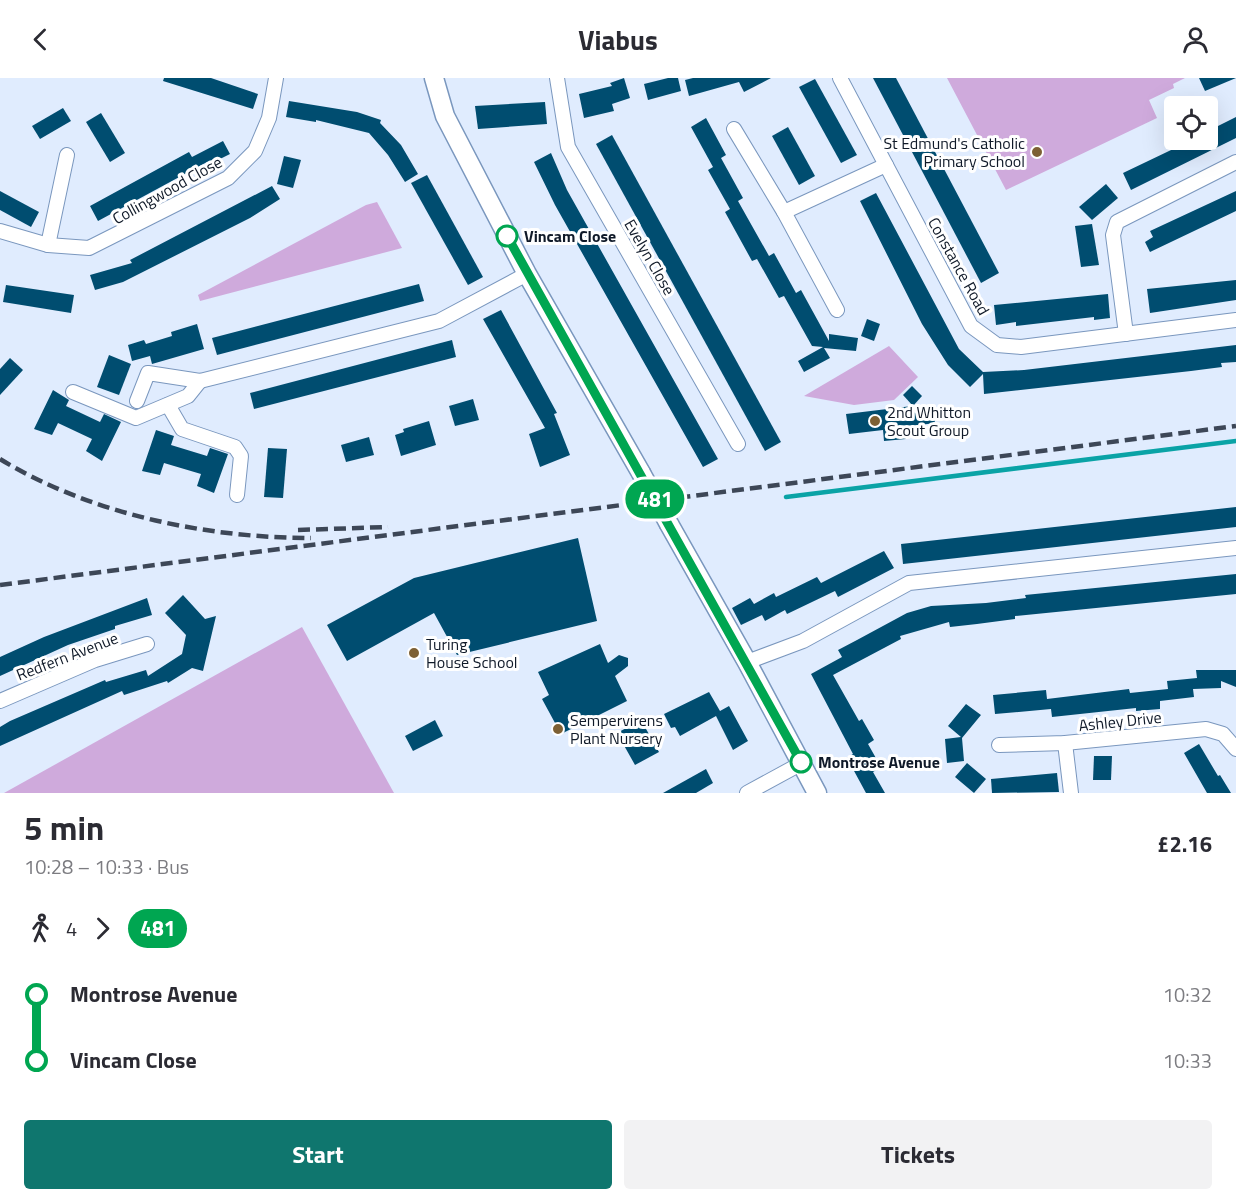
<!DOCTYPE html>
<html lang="en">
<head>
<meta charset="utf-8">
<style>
	body { margin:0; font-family:"Titillium Web",sans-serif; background:#f2f2f3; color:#2b2b33; height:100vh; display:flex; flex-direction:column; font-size:22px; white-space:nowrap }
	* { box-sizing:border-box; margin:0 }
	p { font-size:20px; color:#7c7c81 }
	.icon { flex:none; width:33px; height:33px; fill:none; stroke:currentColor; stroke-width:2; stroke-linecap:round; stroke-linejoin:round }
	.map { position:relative; height:715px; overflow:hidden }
	.drawer { display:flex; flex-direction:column; background:#fff; flex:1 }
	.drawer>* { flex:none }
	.badge { padding:0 12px; border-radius:20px; font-size:21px; line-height:39px }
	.fabs { position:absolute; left:1164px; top:18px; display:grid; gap:12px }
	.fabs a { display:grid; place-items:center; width:54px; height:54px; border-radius:6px; background:#fff; box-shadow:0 6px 24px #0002; font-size:30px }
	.map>.badge { position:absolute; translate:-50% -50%; box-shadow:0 0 0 3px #fff }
	.legs { display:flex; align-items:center; gap:9px; height:66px; padding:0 24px; font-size:20px }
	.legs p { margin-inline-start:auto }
	.head { display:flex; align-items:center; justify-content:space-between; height:102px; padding:0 24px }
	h1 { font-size:33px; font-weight:700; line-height:45px }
	.action { display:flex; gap:12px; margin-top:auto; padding:12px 24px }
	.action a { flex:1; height:69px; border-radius:6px; background:#0f766e; color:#fff; font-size:24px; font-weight:700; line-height:69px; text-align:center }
	.action a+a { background:#f2f2f3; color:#2b2b33 }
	ul { padding:0 24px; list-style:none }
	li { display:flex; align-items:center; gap:21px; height:66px; font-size:22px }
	li i { display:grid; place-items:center; width:9px; height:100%; margin:0 8px; background:currentColor }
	li i::after { content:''; width:15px; height:15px; margin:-8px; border:4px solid; border-radius:50%; background:#fff }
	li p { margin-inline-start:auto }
	li:first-child i { background:linear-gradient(#0000 50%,currentColor 0) }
	li:last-child i { background:linear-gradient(currentColor 50%,#0000 0) }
	header { display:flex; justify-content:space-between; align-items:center; height:78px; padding:0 24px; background:#fff; font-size:27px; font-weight:700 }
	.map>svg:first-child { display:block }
	.green { fill:#cfaadc }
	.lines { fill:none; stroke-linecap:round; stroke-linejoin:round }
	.stream { stroke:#0aa3a6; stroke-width:4.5 }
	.building { fill:#004d70 }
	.street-casing { stroke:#7a97be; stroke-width:16 }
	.secondary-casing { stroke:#7a97be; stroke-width:21 }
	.street { stroke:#fff; stroke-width:14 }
	.secondary { stroke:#fff; stroke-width:18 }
	.rail { stroke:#3d4757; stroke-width:4.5; stroke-dasharray:12 6; stroke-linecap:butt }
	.secondary-bridge-casing { stroke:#7a97be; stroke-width:21; stroke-linecap:butt }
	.secondary-bridge { stroke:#fff; stroke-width:18 }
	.line-1-casing { stroke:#fff; stroke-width:14 }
	.line-1 { stroke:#00a651; stroke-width:9 }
	.poi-dot { fill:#7d6034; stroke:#fff; stroke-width:2 }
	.stop-1-dot { fill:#fff; stroke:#00a651; stroke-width:3 }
	.labels { text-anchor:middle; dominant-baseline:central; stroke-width:6; stroke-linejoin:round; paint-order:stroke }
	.poi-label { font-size:16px; fill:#0f1928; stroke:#fff; text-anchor:start }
	.street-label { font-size:16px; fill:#0f1928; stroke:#fff }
	.stop-label { font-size:16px; font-weight:bold; fill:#0f1928; stroke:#fff; text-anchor:start }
</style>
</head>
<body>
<header><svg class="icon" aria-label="back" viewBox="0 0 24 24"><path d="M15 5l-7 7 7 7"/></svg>Viabus<svg class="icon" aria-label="person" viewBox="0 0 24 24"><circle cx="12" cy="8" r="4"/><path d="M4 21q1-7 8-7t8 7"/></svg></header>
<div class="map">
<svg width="1236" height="715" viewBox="0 0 1236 715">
	<rect width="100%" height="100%" fill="#e0ecfe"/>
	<!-- green -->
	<g class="green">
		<polygon points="947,0 1185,0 1173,6 1174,10 1149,22 1157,40 1006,112"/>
		<polygon points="377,124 402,170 200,223 198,217 366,127"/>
		<polygon points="889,268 918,299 894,322 854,327 804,318"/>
		<polygon points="302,549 394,715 4,715"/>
	</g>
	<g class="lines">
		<!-- stream -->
		<polyline class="stream" points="786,419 1236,363"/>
	</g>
	<!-- building -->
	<g class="building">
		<polygon points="164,0 211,0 258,16 253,31 163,3"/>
		<polygon points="624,0 630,20 612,26 614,33 584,40 579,16 612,8 610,5"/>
		<polygon points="668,0 678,0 681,13 648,22 644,6"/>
		<polygon points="693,0 771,0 744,14 739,4 689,18 685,2"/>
		<polygon points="873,0 896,0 999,195 981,205"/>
		<polygon points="1199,0 1236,0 1205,13"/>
		<polygon points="815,1 857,77 841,85 799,9"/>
		<polygon points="289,23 357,34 381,42 380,45 401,67 418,96 405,104 388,77 369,55 316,42 316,44 286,39"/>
		<polygon points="545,24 547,46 478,51 475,28"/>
		<polygon points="63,30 71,43 40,61 32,48"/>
		<polygon points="101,35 125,75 110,84 86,44"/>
		<polygon points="1236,39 1236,60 1131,112 1123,95 1192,62 1208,62 1208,53"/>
		<polygon points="706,40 726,77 721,80 743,120 738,123 769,178 774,175 796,215 801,212 829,263 829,256 858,260 856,273 824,270 830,280 804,294 798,283 823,269 812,268 784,218 779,220 757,181 752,183 725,134 730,131 708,92 713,89 691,49"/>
		<polygon points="788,49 815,98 799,107 772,58"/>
		<polygon points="612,57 781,364 765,373 596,66"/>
		<polygon points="223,63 230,76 208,87 207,84 98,143 90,128 189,74 192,79"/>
		<polygon points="551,75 567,112 718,381 703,389 555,127 534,84"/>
		<polygon points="284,78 301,82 293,110 277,106"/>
		<polygon points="427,97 483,199 468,207 411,105"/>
		<polygon points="1106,106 1118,120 1092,142 1079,129"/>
		<polygon points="272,108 280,121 250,140 123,204 95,212 90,197 132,185 130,182"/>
		<polygon points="0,113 39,134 31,149 0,132"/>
		<polygon points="1236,113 1236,133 1150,174 1145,164 1153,159 1150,153"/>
		<polygon points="876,115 959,271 983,294 1024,292 1236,267 1236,284 1221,285 1222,289 1191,293 984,316 983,296 970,309 948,287 922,246 860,123"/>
		<polygon points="1092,146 1099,187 1081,189 1075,148"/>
		<polygon points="1236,202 1236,222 1150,235 1147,211"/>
		<polygon points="419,206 424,223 217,277 212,260"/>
		<polygon points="6,207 74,217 71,235 3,224"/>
		<polygon points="1108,216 1110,240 1094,242 1094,239 1016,248 1016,244 996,247 994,227"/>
		<polygon points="501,232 557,335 554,336 570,377 540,389 529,356 545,350 483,241"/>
		<polygon points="867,241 880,246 874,263 861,258"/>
		<polygon points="197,246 204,271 152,286 150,278 132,283 128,267 144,262 146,266 172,258 171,254"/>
		<polygon points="452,262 456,279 254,331 250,315"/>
		<polygon points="109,277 131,286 119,317 97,309"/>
		<polygon points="10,280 23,292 0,317 0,291"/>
		<polygon points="912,308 922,318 913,328 903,317"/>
		<polygon points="53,312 69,322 66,328 100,344 104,336 121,344 102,383 86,373 92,361 58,345 52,357 34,351"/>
		<polygon points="473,321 479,342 455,348 449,328"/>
		<polygon points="912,328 905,336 933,332 935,345 904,349 906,361 884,363 883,352 849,356 846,336"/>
		<polygon points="429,343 436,367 401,378 395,357 404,354 403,351"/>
		<polygon points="156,352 174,358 171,367 207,378 210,370 228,376 214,415 197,408 201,396 164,385 160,397 142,393"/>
		<polygon points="369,359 374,377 346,384 341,367"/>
		<polygon points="268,370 287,371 283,420 264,419"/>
		<polygon points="1236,429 1236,449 903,486 901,466"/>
		<polygon points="578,460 597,543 457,577 434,535 347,583 327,547 414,500"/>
		<polygon points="884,473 894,490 838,519 835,513 787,536 785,532 765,543 762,537 741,547 732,530 750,520 754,526 774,515 776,519 817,499 821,505"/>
		<polygon points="1236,496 1236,516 1015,538 1015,541 977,546 950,549 949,544 900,558 901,561 833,597 859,643 862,641 874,662 868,666 881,689 873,694 885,715 866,715 847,680 853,676 811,596 842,579 838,572 857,562 907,535 931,528 986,525 1026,520 1025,517"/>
		<polygon points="183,517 205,541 216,538 203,593 192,590 168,605 167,603 124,617 122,613 0,668 0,649 10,643 105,602 106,604 146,592 148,598 182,576 186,557 165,535"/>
		<polygon points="147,520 152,537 115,548 115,551 68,567 0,598 0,579 44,559"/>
		<polygon points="600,566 608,585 619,577 628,580 628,588 615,598 627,623 561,656 542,621 549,617 538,594"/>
		<polygon points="1196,592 1236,592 1236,609 1221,603 1221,610 1193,611 1194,619 1160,623 1160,631 1136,633 1136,630 1052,639 1051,631 995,636 993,617 1046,612 1047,621 1129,611 1130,615 1168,611 1167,603 1197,600"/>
		<polygon points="709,614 720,633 729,628 748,663 733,672 716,638 680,658 675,649 671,650 664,636"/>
		<polygon points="966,626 981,637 962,660 964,683 947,685 945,661 961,659 948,648"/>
		<polygon points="435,642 443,658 413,673 405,658"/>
		<polygon points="641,642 659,674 635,687 617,655"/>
		<polygon points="1199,666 1218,698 1220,697 1231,715 1207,715 1184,675"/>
		<polygon points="1094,678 1112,678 1111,702 1093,702"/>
		<polygon points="967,685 986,701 974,715 955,699"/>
		<polygon points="706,691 713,705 696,715 663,715"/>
		<polygon points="1057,695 1059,714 992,715 991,701"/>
	</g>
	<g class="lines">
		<!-- street casing -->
		<g class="street-casing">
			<g id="street">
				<polyline points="557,0 568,69 738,366"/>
				<polyline points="840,0 971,248 997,267 1021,269 1236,242"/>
				<polyline points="734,51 784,134 837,232"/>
				<polyline points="784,134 886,87"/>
				<polyline points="0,153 48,167 89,170 228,100 255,73 269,40 276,0"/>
				<polyline points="48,167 67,77"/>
				<polyline points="1126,256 1113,157 1117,144 1236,84"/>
				<polyline points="73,314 136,340 188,318 200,303"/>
				<polyline points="137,323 148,295 200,303 439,243 527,196"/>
				<polyline points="168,327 182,351 235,369 241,378 237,417"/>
				<polyline points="747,584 803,563 909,505 1236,470"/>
				<polyline points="0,623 95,582 147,566"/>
				<polyline points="1065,665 1071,715"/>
				<polyline points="999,667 1065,665 1206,651 1223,656 1236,671"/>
				<polyline points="747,715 802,685"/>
			</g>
		</g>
		<!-- secondary casing -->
		<g class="secondary-casing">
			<g id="secondary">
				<polyline points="434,0 445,38 527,196 641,395"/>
				<polyline points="669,446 747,584 817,715"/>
			</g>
		</g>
		<!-- street -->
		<use href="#street" class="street"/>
		<!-- secondary -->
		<use href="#secondary" class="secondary"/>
		<!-- rail -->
		<g class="rail">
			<path d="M0 381C90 436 206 460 311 460"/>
			<polyline points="298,452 388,449"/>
			<polyline points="0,507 1236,348"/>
		</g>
		<!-- secondary-bridge casing -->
		<g class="secondary-bridge-casing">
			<polyline id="secondary-bridge" points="641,395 669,446"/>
		</g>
		<!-- secondary-bridge -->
		<use href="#secondary-bridge" class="secondary-bridge"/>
	</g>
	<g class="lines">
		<!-- line-1 casing -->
		<g class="line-1-casing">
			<polyline id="line-1" points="507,158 801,684"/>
		</g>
		<!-- line-1 -->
		<use href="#line-1" class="line-1"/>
	</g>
	<!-- markers -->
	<g class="poi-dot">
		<circle cx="1037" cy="74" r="6"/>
		<circle cx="875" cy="343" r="6"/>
		<circle cx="414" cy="575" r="6"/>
		<circle cx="558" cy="651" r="6"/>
	</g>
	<g class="stop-1-dot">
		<circle cx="507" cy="158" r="10"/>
		<circle cx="801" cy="684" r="10"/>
	</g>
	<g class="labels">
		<!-- poi labels -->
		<g class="poi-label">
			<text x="1025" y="65" text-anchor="end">St Edmund's Catholic<tspan x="1025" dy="18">Primary School</tspan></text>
			<text x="887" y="334">2nd Whitton<tspan x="887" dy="18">Scout Group</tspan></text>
			<text x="426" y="566">Turing<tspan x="426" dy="18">House School</tspan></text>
			<text x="570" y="642">Sempervirens<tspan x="570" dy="18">Plant Nursery</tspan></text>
		</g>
		<!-- street labels -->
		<g class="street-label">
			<text transform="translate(167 112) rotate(-29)">Collingwood Close</text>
			<text transform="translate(650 179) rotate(60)">Evelyn Close</text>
			<text transform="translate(959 188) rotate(61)">Constance Road</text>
			<text transform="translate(67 578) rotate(-21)">Redfern Avenue</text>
			<text transform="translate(1120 643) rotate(-6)">Ashley Drive</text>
		</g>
		<!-- stop labels -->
		<g class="stop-label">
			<text x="524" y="158">Vincam Close</text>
			<text x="818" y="684">Montrose Avenue</text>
		</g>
	</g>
</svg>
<div class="fabs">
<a><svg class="icon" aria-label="locate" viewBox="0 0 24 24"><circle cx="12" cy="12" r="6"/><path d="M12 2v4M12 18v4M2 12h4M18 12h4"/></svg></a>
</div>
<b class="badge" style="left:655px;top:421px;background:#00a651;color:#fff">481</b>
</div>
<section class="drawer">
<div class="head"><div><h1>5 min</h1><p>10:28 – 10:33 · Bus</p></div><b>£2.16</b></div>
<div class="legs"><svg class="icon" aria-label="walk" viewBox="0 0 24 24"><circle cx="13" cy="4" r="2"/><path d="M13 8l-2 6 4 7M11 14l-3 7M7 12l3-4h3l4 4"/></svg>4<svg class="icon" aria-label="forward" viewBox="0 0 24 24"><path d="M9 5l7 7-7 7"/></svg><b class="badge" style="background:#00a651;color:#fff">481</b></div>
<ul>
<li><i style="color:#00a651"></i><b>Montrose Avenue</b><p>10:32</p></li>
<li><i style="color:#00a651"></i><b>Vincam Close</b><p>10:33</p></li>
</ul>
<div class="action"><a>Start</a><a>Tickets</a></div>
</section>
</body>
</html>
